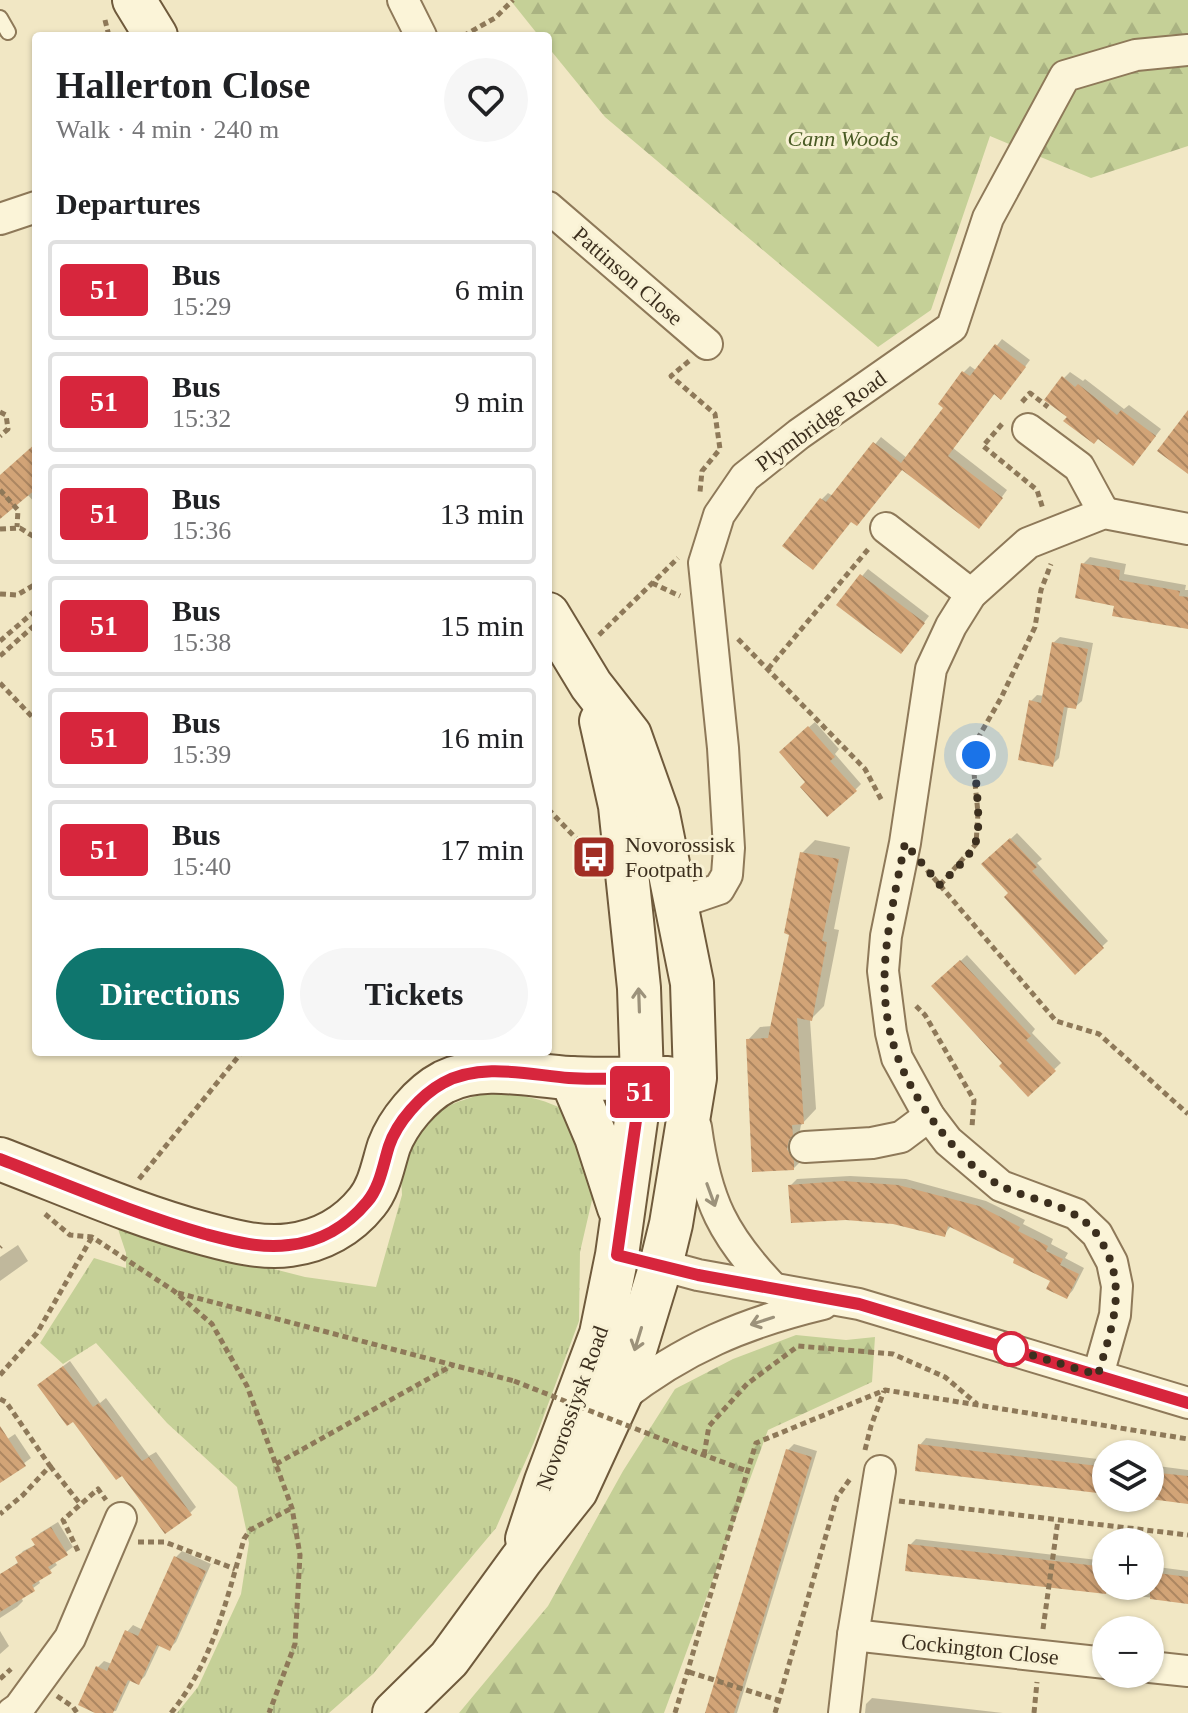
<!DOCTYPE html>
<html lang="en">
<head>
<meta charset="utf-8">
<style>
	body { margin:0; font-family:"Times New Roman",serif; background:#f6f6f6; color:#202124; height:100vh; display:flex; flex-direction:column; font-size:30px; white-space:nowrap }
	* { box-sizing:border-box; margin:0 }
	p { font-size:26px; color:#757577 }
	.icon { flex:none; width:44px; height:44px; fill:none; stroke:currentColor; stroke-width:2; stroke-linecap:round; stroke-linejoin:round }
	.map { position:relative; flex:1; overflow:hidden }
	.side { position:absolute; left:32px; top:32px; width:520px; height:1024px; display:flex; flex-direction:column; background:#fff; border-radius:8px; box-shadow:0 2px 6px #0004 }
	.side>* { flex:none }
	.badge { padding:0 16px; border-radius:6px; font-size:28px; line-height:52px }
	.tools { position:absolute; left:1092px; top:1440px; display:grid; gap:16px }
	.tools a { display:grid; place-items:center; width:72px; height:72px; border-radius:50%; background:#fff; box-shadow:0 2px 6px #0004; font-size:40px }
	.you { position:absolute; width:40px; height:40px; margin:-20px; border:6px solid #fff; border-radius:50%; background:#1a73e8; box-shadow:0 0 0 12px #1a73e833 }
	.map>.badge { position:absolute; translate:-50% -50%; box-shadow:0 0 0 4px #fff }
	h2 { padding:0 24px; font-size:30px; line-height:72px }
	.round { display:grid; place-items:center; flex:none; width:84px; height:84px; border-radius:42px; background:#f6f6f6 }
	.head { display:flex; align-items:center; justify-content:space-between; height:136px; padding:0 24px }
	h1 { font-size:38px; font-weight:700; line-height:60px }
	.action { display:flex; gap:16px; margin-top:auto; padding:16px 24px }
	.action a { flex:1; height:92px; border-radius:48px; background:#0f766e; color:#fff; font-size:32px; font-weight:700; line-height:92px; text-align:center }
	.action a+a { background:#f6f6f6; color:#202124 }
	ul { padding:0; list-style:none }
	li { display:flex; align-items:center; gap:24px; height:100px; margin:0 16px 12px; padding:0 8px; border:4px solid #e0e0e0; border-radius:8px }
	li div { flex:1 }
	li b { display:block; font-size:30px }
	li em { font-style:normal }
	li .badge { min-width:88px; font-weight:700; text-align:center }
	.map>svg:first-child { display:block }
	.grass { fill:url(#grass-tufts) }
	.forest { fill:url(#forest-firs) }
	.shadow { fill:#0003 }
	.building { fill:url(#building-back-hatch) }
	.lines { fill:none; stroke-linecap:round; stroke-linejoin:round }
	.lane-casing { stroke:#8e7959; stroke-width:18 }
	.street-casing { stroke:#8e7959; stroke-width:34 }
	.secondary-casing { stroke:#6f5a3c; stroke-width:46 }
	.path { stroke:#8e7959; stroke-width:5; stroke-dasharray:6 4; stroke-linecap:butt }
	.lane { stroke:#fbf4d8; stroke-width:14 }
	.street { stroke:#fbf4d8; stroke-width:30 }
	.secondary { stroke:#fbf4d8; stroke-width:42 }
	.path-bridge { stroke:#8e7959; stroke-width:5; stroke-dasharray:6 4; stroke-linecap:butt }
	.oneway { stroke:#9c927b }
	.line-casing { stroke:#fff; stroke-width:18 }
	.line { stroke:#d7263d; stroke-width:12 }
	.walk { stroke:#3c2f1e; stroke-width:8; stroke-dasharray:0 14.4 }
	.stop-dot { fill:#fff; stroke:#d7263d; stroke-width:4 }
	.labels { text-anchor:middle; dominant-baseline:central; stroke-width:6; stroke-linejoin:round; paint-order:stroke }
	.park-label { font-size:22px; font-style:italic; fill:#485a23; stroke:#f8f1d4 }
	.street-label { font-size:22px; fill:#3c2f1e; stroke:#f8f1d4 }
	.poi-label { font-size:22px; fill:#3c2f1e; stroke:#f8f1d4; text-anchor:start }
</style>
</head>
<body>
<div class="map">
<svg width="1188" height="1713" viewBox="0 0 1188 1713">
	<defs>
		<pattern id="grass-tufts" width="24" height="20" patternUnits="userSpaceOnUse" patternTransform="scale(2)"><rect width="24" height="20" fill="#c5d097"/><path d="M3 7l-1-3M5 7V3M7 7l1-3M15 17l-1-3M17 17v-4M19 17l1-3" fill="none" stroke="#aab382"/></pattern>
		<pattern id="forest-firs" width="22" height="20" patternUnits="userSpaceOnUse" patternTransform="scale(2)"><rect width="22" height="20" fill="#c5d097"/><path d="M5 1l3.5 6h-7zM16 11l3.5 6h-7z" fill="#aab382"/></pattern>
		<pattern id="building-back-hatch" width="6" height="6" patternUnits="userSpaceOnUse" patternTransform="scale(2)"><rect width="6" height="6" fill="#d2a477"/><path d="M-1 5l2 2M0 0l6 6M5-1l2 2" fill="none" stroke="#ac8661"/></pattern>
	</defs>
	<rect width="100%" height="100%" fill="#f1e7c4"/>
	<!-- grass -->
	<path class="grass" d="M488 1093C529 1095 547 1099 583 1120L598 1174 580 1252 579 1321 534 1442 496 1528 373 1674 329 1713H177L198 1687 241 1594 249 1543 237 1487 167 1423 96 1343 63 1364 40 1343 94 1258 126 1268V1253L118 1229 305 1277 376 1287 402 1195 400 1156C433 1115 435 1106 488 1093Z"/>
	<!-- forest -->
	<g class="forest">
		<polygon points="513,0 1188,0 1188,146 1091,178 990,136 931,310 878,347 605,117 548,47 548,36 539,36 511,1"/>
		<polygon points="796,1335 846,1340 875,1337 872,1382 768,1430 664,1713 459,1713 548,1606 623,1471 675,1389 733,1359"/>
	</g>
	<!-- shadow -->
	<g class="shadow">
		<polygon points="1002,339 1030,360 1007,391 995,393 953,448 1007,490 985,520 903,468 852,520 785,546 822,499 828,493 833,496 881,437 907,458 946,408 964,372 970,366 977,371"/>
		<polygon points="1070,372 1083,381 1085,379 1124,409 1129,405 1161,429 1139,457 1069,417 1064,378"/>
		<polygon points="36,445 36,504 27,494 0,516 0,476"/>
		<polygon points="1090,557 1126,564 1124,574 1186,585 1185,590 1188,590 1188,626 1117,604 1083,564"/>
		<polygon points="868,569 929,616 907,645 839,604"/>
		<polygon points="1060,637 1093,643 1082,701 1075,707 1068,706 1059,758 1053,764 1031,701 1037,695 1044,696 1053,643"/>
		<polygon points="815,722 839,749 835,754 861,784 855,790 808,782 787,746"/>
		<polygon points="1017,833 1042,859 1037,863 1108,941 1075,972 984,864"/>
		<polygon points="815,840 850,847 834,929 839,930 824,1006 810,1020 816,1109 801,1125 799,1135 806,1156 794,1168 748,1040 760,1027 773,1026 791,933 802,853"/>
		<polygon points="967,955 1035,1029 1032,1033 1061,1063 1028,1094 1005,1063 934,986"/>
		<polygon points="850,1176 906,1179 986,1201 1025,1220 1023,1224 1053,1239 1051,1244 1068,1253 1065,1258 1084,1268 1073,1290 1067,1297 1053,1280 1017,1258 951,1226 944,1235 791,1185 797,1179"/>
		<polygon points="18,1245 28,1261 0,1281 0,1257"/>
		<polygon points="70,1361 100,1403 106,1398 149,1456 156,1452 196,1507 190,1513 122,1473 73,1420 46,1379"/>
		<polygon points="15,1434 31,1458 0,1481 0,1444"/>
		<polygon points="926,1438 1106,1460 1106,1492 920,1445"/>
		<polygon points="794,1444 817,1451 737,1713 707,1713 788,1450"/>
		<polygon points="1150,1465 1188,1470 1188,1502 1150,1497"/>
		<polygon points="58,1522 73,1547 54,1561 57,1565 38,1579 40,1583 21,1597 23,1601 17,1607 0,1618 0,1575 20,1561 17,1558 23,1551 37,1544 34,1539 40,1533"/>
		<polygon points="916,1539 1106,1561 1106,1586 1150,1586 1150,1566 1188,1571 1188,1602 907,1569 910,1545"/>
		<polygon points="182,1551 211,1564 176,1642 170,1648 160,1644 145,1676 139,1682 131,1679 116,1711 100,1713 98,1667 104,1661 112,1664 127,1632 133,1625 143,1630 176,1557"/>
		<polygon points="0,1631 9,1646 0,1654"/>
		<polygon points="872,1698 1003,1713 865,1713 866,1704"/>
	</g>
	<!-- building -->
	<g class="building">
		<polygon points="995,344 1026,367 1001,400 994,394 948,456 1003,498 979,529 902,470 857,526 851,522 813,570 782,546 820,498 826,502 873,442 901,463 943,408 938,404 962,371 970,376"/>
		<polygon points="1062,376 1075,387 1078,384 1117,415 1121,410 1156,436 1133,466 1098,439 1094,444 1063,421 1067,417 1044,400"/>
		<polygon points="1188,410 1188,474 1157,451"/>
		<polygon points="36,443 36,489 0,519 0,475"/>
		<polygon points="1081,563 1120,570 1119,580 1180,591 1179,596 1188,597 1188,629 1112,616 1114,606 1075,598"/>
		<polygon points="860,574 925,623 901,654 836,605"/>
		<polygon points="1052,642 1088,649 1076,709 1064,707 1053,767 1018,760 1029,700 1041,703"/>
		<polygon points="808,726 835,757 830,761 857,791 827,817 800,787 805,782 779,752"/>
		<polygon points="1010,838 1037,867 1032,871 1104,948 1075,975 1004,897 1008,893 981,864"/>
		<polygon points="800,852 839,859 822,941 827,942 812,1021 797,1018 804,1124 792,1125 793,1135 789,1140 787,1149 794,1161 794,1170 752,1172 746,1039 768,1038 789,935 784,933"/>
		<polygon points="960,960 1031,1036 1026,1040 1056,1071 1028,1097 999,1066 1002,1063 931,986"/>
		<polygon points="843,1181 898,1185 979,1206 1020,1227 1018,1231 1048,1246 1046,1251 1063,1259 1060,1265 1079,1274 1067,1299 1046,1289 1050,1281 1013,1263 1014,1259 948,1226 945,1237 893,1224 846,1220 791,1223 788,1185"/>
		<polygon points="63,1366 93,1407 99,1403 142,1461 149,1457 192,1515 165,1534 122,1476 116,1480 73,1422 67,1426 37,1385"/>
		<polygon points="0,1426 26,1466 0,1483"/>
		<polygon points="918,1444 1106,1467 1106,1494 915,1471"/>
		<polygon points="786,1449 812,1457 765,1613 734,1713 705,1713"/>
		<polygon points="1150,1472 1188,1476 1188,1504 1150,1499"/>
		<polygon points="51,1527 68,1555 48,1567 52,1573 32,1585 35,1591 0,1612 0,1574 18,1563 15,1557 35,1545 31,1539"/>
		<polygon points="908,1544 1106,1567 1106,1594 905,1571"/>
		<polygon points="174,1556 206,1571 170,1651 157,1645 139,1685 128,1680 113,1713 95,1713 78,1705 96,1666 107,1671 125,1630 138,1636"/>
		<polygon points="1150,1572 1188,1577 1188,1604 1150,1599"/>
	</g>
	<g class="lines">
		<!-- lane casing -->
		<g class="lane-casing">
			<polyline id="lane" points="0,18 8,32"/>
		</g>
		<!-- street casing -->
		<g class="street-casing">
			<g id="street">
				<polyline points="403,0 421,36"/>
				<polyline points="548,207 707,344"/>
				<polyline points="0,219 36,207"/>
				<polyline points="1028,429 1079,467 1104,513"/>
				<polyline points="886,528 971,594"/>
				<polyline points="678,903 719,889 727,875 729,848 723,748 704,563 719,515 745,477 799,434 952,327 988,218 1065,76 1136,55 1188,50"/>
				<path d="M696 1127C706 1201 723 1236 775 1290"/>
				<polyline points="805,1147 872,1143 901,1137 929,1116"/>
				<polyline points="661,1265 698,1275 859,1304 1188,1403"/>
				<polyline points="1098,1375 1115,1315 1117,1286 1112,1262 1097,1234 1076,1214 1001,1186 948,1141 929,1116 897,1058 891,1033 883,971 886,936 905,843 931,669 951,626 971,594 1028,543 1104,513 1188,529"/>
				<path d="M619 1399C684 1348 744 1323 823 1304"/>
				<polyline points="853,1635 1106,1663"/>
				<polyline points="1150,1667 1188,1671"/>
				<polyline points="12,1713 19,1708 70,1638 121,1518"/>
				<polyline points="844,1713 853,1635 880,1471"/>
			</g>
		</g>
		<!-- secondary casing -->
		<g class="secondary-casing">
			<g id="secondary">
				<polyline points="134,0 156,36"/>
				<polyline points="571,1078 596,1137 619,1208"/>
				<path d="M0 1159C68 1185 135 1215 206 1234 232 1241 262 1249 290 1245 321 1241 348 1226 367 1202 380 1186 383 1164 389 1146 398 1122 421 1094 444 1082 483 1063 530 1076 570 1078 602 1080 635 1078 668 1078"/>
				<polyline points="527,1539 546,1481 601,1334 617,1255 642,1078 639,988 620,806 601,721"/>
				<polyline points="394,1713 449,1659 521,1560 576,1491 623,1389 661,1265 671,1224 695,1078 692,983 658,814 630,735 591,685 548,614"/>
			</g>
		</g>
		<!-- path -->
		<g class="path">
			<polyline points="105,20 109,36"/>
			<polyline points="463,36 495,18 513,0"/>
			<polyline points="689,361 671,376 715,414 720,449 702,471 700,492"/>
			<polyline points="1022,402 1030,393 1048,407"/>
			<polyline points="0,412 6,415 8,429 0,436"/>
			<polyline points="1002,424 983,446 1037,490 1043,509"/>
			<polyline points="0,490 18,510 17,527"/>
			<polyline points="0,529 20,528 36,538"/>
			<polyline points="652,583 680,596"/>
			<polyline points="0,594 17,595 36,584"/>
			<polyline points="599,635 678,558"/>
			<polyline points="738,639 865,769 882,801"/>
			<polyline points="0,641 36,610"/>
			<polyline points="0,656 36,624"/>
			<polyline points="768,669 870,547"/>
			<polyline points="0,683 36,721"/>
			<polyline points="548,809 592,855"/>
			<polyline points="927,870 1056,1021 1099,1034 1188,1114"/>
			<polyline points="940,885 976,844 978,813 974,773 978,738 1001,698 1035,627 1041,590 1051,564"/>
			<polyline points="916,1006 925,1015 974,1100 972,1127"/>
			<polyline points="139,1179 242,1052"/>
			<polyline points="45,1214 70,1235 92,1237 174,1291 212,1324 247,1386 292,1508 300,1555 295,1644 269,1713"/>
			<polyline points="0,1247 1,1246"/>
			<polyline points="178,1293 514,1381"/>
			<polyline points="0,1375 37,1333 92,1237"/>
			<polyline points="0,1399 6,1402 50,1466 23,1495 0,1514"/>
			<polyline points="682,1447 747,1471"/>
			<polyline points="865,1450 871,1426 884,1391"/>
			<polyline points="704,1455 709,1426 747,1384 798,1346 893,1354 945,1377 977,1404"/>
			<polyline points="276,1464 453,1365"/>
			<polyline points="50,1466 81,1505"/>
			<polyline points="899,1501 1188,1535"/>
			<polyline points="138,1542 165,1542 235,1569"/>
			<polyline points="78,1551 63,1520 98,1489 106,1500"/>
			<polyline points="1043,1629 1058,1520"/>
			<polyline points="689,1672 778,1700"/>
			<polyline points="0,1679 11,1669"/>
			<polyline points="57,1696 73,1707 77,1713"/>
			<path d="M171 1713C213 1661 226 1602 244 1539L250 1530 292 1508"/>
			<polyline points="675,1713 756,1443 885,1390 1188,1439"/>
			<polyline points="775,1713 837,1497 850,1479"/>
			<polyline points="1034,1713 1037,1682"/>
		</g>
		<!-- lane -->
		<use href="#lane" class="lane"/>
		<!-- street -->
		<use href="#street" class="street"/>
		<!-- secondary -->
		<use href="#secondary" class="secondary"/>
		<!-- path-bridge -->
		<polyline class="path-bridge" points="514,1381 682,1447"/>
	</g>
	<!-- one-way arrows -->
	<defs><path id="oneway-shaft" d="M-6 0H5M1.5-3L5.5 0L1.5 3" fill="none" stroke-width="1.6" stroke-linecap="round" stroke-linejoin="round" transform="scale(2)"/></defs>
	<g class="oneway">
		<use href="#oneway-shaft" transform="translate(639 1000) rotate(-92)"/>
		<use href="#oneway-shaft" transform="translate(711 1195) rotate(70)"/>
		<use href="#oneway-shaft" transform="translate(762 1321) rotate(162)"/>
		<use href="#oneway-shaft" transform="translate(638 1339) rotate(107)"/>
	</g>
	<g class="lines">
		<!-- line casing -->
		<g class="line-casing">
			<path id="line" d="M0 1159C68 1185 135 1214 205 1234 232 1241 261 1249 289 1245 320 1242 347 1226 367 1202 380 1187 383 1165 389 1146 397 1122 421 1095 443 1083 481 1062 530 1075 569 1078 593 1080 618 1078 642 1078L617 1255 698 1275 859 1304 1188 1403"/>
		</g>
		<!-- line -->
		<use href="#line" class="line"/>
		<!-- walk -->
		<path class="walk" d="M976 755C973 778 984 828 974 846 967 860 951 873 940 885L905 843C883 953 862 1028 937 1126 954 1148 978 1175 1003 1187 1035 1202 1078 1205 1098 1236 1130 1285 1112 1325 1098 1375L1011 1349"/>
	</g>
	<!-- icons -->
	<defs>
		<g id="bus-square" transform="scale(2.3)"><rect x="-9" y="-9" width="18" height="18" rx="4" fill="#a12e24" stroke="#f8f1d4"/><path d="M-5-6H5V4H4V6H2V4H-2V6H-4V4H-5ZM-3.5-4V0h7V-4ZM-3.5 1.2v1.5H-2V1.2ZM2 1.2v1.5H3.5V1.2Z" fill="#fff"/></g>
	</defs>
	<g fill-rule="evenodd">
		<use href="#bus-square" x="594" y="857"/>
	</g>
	<!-- markers -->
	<circle class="stop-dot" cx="1011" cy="1349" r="16"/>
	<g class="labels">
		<!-- park labels -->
		<g class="park-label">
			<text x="843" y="138">Cann Woods</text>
		</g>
		<!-- street labels -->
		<g class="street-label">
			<text transform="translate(628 276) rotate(41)">Pattinson Close</text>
			<text transform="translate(821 421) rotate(-36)">Plymbridge Road</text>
			<text transform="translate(572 1408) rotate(-70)">Novorossiysk Road</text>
			<text transform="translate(980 1649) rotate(6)">Cockington Close</text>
		</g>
		<!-- poi labels -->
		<g class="poi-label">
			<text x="625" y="844">Novorossisk<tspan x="625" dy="25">Footpath</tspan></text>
		</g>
	</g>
</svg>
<div class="tools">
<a><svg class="icon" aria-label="layers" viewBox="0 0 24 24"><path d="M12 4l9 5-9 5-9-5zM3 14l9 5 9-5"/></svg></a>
<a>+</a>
<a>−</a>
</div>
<div class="you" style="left:976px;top:755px"></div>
<b class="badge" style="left:640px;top:1092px;background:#d7263d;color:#fff">51</b>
<section class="side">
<div class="head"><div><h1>Hallerton Close</h1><p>Walk · 4 min · 240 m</p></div><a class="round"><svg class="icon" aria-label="heart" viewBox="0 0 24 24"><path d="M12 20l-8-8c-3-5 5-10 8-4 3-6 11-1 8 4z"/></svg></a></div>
<h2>Departures</h2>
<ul>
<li><span class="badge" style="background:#d7263d;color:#fff">51</span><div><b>Bus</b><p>15:29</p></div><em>6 min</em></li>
<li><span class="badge" style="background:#d7263d;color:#fff">51</span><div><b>Bus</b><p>15:32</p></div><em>9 min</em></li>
<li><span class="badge" style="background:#d7263d;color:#fff">51</span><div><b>Bus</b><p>15:36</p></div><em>13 min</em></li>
<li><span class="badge" style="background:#d7263d;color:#fff">51</span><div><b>Bus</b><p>15:38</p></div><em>15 min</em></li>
<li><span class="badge" style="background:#d7263d;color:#fff">51</span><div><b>Bus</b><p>15:39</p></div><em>16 min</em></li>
<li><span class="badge" style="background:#d7263d;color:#fff">51</span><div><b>Bus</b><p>15:40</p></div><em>17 min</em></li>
</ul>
<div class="action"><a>Directions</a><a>Tickets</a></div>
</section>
</div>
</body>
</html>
